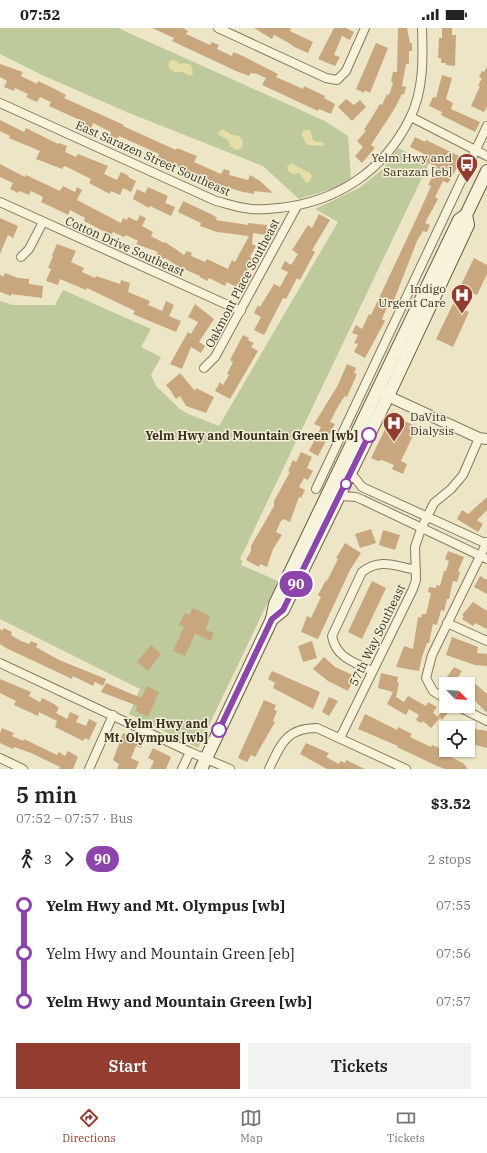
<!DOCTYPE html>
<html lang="en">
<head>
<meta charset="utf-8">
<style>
	body { margin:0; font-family:"IBM Plex Serif",serif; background:#f2f2f2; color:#222; height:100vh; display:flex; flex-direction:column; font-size:15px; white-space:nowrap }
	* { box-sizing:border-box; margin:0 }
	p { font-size:13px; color:#767676 }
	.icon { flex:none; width:22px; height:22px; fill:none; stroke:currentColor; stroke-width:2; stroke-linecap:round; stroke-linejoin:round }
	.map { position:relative; height:741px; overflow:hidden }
	.side { display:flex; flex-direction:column; background:#fff; flex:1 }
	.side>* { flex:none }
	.badge { padding:0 8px; border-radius:13px; font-size:14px; line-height:26px }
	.needle { width:26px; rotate:115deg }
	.tools { position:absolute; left:439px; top:649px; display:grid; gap:8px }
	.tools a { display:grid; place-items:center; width:36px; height:36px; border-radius:0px; background:#fff; box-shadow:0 1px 3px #0004; font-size:20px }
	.map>.badge { position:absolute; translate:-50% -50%; box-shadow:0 0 0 2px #fff }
	.legs { display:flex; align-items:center; gap:6px; height:44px; padding:0 16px; font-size:13px }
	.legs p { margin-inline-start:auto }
	.head { display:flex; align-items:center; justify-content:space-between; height:68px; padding:0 16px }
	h1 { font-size:22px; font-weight:600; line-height:30px }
	.primary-button { display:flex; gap:8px; margin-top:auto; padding:8px 16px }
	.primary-button a { flex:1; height:46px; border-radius:0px; background:#933d31; color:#fff; font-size:16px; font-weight:600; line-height:46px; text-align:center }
	.primary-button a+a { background:#f2f2f2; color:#222 }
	ul { padding:0 16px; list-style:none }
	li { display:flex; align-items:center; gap:14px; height:48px; font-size:15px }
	li i { display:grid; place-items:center; width:6px; height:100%; margin:0 5px; background:currentColor }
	li i::after { content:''; width:10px; height:10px; margin:-5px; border:3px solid; border-radius:50%; background:#fff }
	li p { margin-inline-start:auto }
	li:first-child i { background:linear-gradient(#0000 50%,currentColor 0) }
	li:last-child i { background:linear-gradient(currentColor 50%,#0000 0) }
	.status { display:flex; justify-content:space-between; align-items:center; height:28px; padding:0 20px; background:#fff; direction:ltr }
	.status svg { height:11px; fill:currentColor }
	.menu { display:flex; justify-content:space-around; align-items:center; height:56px; border-top:1px solid #e0e0e0; background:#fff; font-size:11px; color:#767676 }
	.menu a { display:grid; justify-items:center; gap:2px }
	.menu .selected { color:#933d31 }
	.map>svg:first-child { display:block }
	.green { fill:#beca9c }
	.sand { fill:#e6dea6 }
	.building { fill:#c8a77f }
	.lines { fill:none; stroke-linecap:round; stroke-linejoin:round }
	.minor-casing { stroke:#87795d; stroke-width:10 }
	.tertiary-casing { stroke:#87795d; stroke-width:12 }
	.secondary-casing { stroke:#695a41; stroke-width:14 }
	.minor { stroke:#f7f2da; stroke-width:8 }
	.tertiary { stroke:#f7f2da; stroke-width:10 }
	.secondary { stroke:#f7f2da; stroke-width:12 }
	.line-1-casing { stroke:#fff; stroke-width:9 }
	.line-1 { stroke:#8e44ad; stroke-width:6 }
	.stop-1-dot { fill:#fff; stroke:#8e44ad; stroke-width:2 }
	.labels { text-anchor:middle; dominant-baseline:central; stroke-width:3; stroke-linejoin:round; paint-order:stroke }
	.poi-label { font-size:12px; fill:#382f20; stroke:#f4efd7; text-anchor:end }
	.street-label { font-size:12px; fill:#382f20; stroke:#f4efd7 }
	.stop-label { font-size:12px; font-weight:bold; fill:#382f20; stroke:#f4efd7; text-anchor:end }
</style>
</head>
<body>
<div class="status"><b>07:52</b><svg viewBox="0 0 49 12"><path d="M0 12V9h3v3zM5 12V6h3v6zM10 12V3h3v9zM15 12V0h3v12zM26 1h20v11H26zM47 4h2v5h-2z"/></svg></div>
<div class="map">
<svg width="487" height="741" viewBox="0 0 487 741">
	<rect width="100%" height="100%" fill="#ece6c7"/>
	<!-- green -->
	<g class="green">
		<polygon points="0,0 118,0 325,93 348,108 351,150 338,159 299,171 263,138 129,85 42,47 0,26"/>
		<polygon points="398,120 429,135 240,531 243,533 241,537 278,553 198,720 129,686 140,661 0,591 0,273 13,277 55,277 63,262 151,301 141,319 161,329 151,347 156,358 180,381 188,386 219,398 338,194 315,181 359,160 383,141"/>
	</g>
	<!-- sand -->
	<g class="sand">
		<polygon points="172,32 174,32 180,36 185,35 191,37 193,46 190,48 183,44 174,44 170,41 168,36"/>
		<polygon points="222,101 232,107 239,108 243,113 242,120 237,122 230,118 228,112 217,106"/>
		<path d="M304 102H310C314 112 310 114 323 114L324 118 307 117 301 106Z"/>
		<polygon points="291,135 310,145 312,149 309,154 306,155 299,145 293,146 288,143 287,139"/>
	</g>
	<!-- building -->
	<g class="building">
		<polygon points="152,0 183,0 188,3 186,6 210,17 212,14 219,17 217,21 232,28 233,24 243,28 278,46 276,49 303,61 304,58 325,68 324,70 335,76 331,86 319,81 318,83 262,57 266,50 255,45 255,46 251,45 249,48 236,43 172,13 174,10"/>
		<polygon points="254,0 291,0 290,3 313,14 308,25 294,19 289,15 274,7 272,11"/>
		<polygon points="334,0 346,0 354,4 350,12 342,8 334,27 340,29 335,38 318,31"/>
		<polygon points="398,0 407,0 410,15 412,15 412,23 409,23 409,36 406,36 402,58 406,59 404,67 402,66 395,80 371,117 375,120 362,135 355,128 363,119 357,113 366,103 364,102 380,76 382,77 387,66 389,67 393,55 391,53 393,44 397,44"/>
		<polygon points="442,0 452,0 452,7 456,7 455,38 446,37 446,35 441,35 441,30 438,30 439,10 442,10"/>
		<polygon points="376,15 388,20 370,65 365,62 364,65 356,61"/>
		<polygon points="0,36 23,44 21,48 37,56 38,53 51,59 66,67 64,70 124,97 123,98 176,122 177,120 197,128 194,134 221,146 224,141 230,143 229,147 248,152 250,147 260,153 273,165 254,163 254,166 243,164 203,152 158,129 159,126 119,108 117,111 110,108 111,104 93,95 91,101 83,97 84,94 49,78 51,74 40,69 37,74 26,69 28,66 15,60 14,63 4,59 7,53 0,49"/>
		<polygon points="487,39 487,79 484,84 471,78 480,58 478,58 482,50 479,49 482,43 484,44"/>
		<polygon points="442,47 452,50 446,71 453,75 451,81 480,94 475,104 441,87 442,84 429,78 433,69 436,70"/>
		<polygon points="346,71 354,77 360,72 366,79 352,93 338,79"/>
		<polygon points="0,92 24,104 26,100 58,116 59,115 67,118 65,124 76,129 78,126 108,138 104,146 117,152 121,144 129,148 128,149 136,153 131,164 123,160 120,167 111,163 110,166 89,155 91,151 67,139 64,138 62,141 36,131 40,123 9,110 10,108 0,103"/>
		<polygon points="415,109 425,114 426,112 463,130 448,155 443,153 435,169 438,171 425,195 430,197 427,204 423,203 417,213 396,267 393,274 391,273 388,277 382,291 385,293 365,330 354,324 358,316 354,315 358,307 352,305 356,297 362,301 369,286 371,287 419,185 431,158 428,157 437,139 425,133 428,128 410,119"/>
		<polygon points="0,136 25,149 26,147 60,163 63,158 75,164 77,159 82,162 77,172 121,195 123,190 127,192 128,189 137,193 140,187 146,190 142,198 153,204 151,208 164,215 165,214 184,227 187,223 192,225 191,228 205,234 207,231 228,241 232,232 235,234 249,208 217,204 200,198 201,195 178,184 183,173 213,187 217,190 216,192 248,197 248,195 267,197 266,207 253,205 252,216 256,218 250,229 253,231 247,242 249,243 245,251 243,249 236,259 227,254 225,258 209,250 207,253 200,249 200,248 179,239 165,230 164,231 156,227 158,224 136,216 138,213 126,207 124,209 113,204 111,207 84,193 85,190 70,182 68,187 60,183 41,174 43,169 31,163 29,167 19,163 18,165 10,161 13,155 0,149"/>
		<polygon points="148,159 168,168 165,175 175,179 171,188 150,178 149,180 133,171 137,161 145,165"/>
		<polygon points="319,186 330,192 312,222 315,224 300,252 297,250 286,271 283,270 264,307 254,302 261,289 254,285 258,277 260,279 274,256 280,259 288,244 281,241 285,233 291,237 298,226 292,222 308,197 312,200"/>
		<polygon points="0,190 18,198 13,210 8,207 0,226"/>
		<polygon points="57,216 76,223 71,234 84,240 82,244 95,250 96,248 120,256 121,252 130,255 128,264 150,273 148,277 162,283 166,273 174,277 169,288 181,293 176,304 133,286 135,283 87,260 86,262 60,251 58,257 46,253 51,241 48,240 53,228 52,227"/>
		<polygon points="474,230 487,237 487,246 477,267 460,259"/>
		<polygon points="5,245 18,250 29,251 29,256 43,258 42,270 11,266 11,268 0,264 0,246 3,249"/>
		<polygon points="195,276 214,291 199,314 205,318 201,325 191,319 182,341 170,336 188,304 191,306 198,294 188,289"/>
		<polygon points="453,276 469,284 453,319 436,311"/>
		<polygon points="243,307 249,310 248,312 254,315 251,319 258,323 230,371 215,363 220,354 223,357 229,347 227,346 233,334 230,332"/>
		<polygon points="347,336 356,340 354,345 357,346 347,369 345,368 342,372 335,384 330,394 335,396 318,428 309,423 321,399 314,396 338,357"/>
		<polygon points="180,345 195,363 196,360 214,369 206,385 186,378 180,368 176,371 170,362 166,357"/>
		<polygon points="392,387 417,399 401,433 407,436 403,446 392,441 394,437 382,432 378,433 371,430"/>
		<polygon points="301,424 312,429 307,440 313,443 308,452 304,450 299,459 305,462 301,470 299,469 290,494 284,491 281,493 276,504 282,507 273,521 267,539 260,536 259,539 246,532 251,523 251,518 274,478 274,473 290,444 288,443 293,432 296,434"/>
		<polygon points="487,469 487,482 477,492 483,496 478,504 457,491 462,482 468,486"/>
		<polygon points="371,501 376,515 360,520 355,506"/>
		<polygon points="383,502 400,507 395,522 379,517"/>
		<polygon points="345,515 361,525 350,542 318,611 301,604 307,588 311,590 321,569 318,567 326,552 327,553 338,531 336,530"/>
		<polygon points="448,523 464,529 458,543 460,544 457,554 453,553 449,571 447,571 444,583 441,582 440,586 437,597 433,596 432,600 429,615 427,615 422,629 419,643 396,639 404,618 413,621 418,589 421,590 422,586 426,586 431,565 428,564 429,559 436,560 436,557 440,558 444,543 446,543 449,533 445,531"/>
		<polygon points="480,548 487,552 487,566 474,559"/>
		<polygon points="372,553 386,560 362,611 348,604"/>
		<polygon points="473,574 487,583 487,601 475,595 473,598 462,591 464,588 462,587"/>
		<polygon points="193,580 210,588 206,602 214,605 211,613 195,606 185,628 173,623 184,599 179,597 185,585 189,587"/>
		<polygon points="4,600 12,604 11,607 19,612 29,616 31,613 38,616 36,619 59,632 106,651 103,658 95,654 93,658 73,648 72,651 6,620 0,616 0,601 2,603"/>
		<polygon points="452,609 478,619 477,625 487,626 487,638 475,637 446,627"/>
		<polygon points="312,613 317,630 303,634 298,618"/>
		<polygon points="151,617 161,626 148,643 137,634"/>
		<polygon points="324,629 335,639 355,648 348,663 328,653 313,641"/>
		<polygon points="454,639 462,643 453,656 442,656"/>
		<polygon points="272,643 320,664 313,681 273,660 275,655 268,651"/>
		<polygon points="381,645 398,649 397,654 399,655 396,669 404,674 408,668 426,678 428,674 437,679 433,685 440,690 431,700 423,693 421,695 416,692 419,687 409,681 406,687 387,676 393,664 378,660"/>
		<polygon points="0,651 31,664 29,668 40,674 42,670 54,676 59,680 56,685 67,691 70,684 79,688 76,694 86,698 89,691 97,695 89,712 85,710 83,713 55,699 57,693 39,684 38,688 14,677 16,673 0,665"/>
		<polygon points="471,652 487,666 487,685 471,669 472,667 468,665 468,655"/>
		<polygon points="106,655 141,670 147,658 159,664 148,689 135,683 138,678 101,664"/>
		<polygon points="329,669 338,673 329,688 322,684"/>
		<polygon points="264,672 276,677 274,682 277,683 273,693 275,694 255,729 251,727 247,734 238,730"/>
		<polygon points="447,678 452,678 452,680 442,692 438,688"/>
		<polygon points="365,686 397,702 398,699 412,706 410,709 431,719 432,717 444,722 443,725 463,735 468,741 445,741 437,738 397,719 398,718 358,701"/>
		<polygon points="468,697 475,698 475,701 487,703 487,720 468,715"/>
		<polygon points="2,700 14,705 12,708 23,713 24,711 57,727 59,724 65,728 68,723 75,727 78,729 73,741 59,741 60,739 31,725 14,719 13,721 0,715 0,705"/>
		<polygon points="123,705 143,715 141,720 136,718 131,730 139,734 136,741 117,741 119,736 113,732"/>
		<polygon points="306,715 329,725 326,729 339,736 340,733 345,735 346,732 365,741 327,741 300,726"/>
		<polygon points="153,720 171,729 166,741 150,741 154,733 148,730"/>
	</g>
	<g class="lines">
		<!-- minor casing -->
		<g class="minor-casing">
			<g id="minor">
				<polyline points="218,0 326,50 337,52 346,43 365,0"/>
				<path d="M0 75 216 173C228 176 239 180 251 181 260 182 270 181 279 180 337 174 384 143 410 90 424 62 423 29 422 0"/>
				<polyline points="411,89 487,128"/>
				<polyline points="0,174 241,283"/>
				<polyline points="21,229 29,221 43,194"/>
				<polyline points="204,340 215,329 297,178"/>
				<polyline points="351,445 362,459 487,516"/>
				<polyline points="316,461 487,98"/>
				<polyline points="340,468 356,469 363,472 487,531"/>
				<polyline points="447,595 487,613"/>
				<polyline points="0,635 190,724 230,741"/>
				<path d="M372 643C354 634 336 630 332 608L362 544C380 530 395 538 416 542"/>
				<polyline points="446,671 433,663 426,650 432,627 487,514"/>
				<polyline points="457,678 487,693"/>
				<polyline points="340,710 413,561 416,552 415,519 421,501 434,475 451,461 463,447 479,410"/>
				<polyline points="0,730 23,741"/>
				<polyline points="89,741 113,687"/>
				<polyline points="182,741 190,724"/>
				<path d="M269 741C281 716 286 700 317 700L406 741"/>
			</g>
		</g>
		<!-- tertiary casing -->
		<g class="tertiary-casing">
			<polyline id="tertiary" points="381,365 479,410 487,411"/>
		</g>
		<!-- secondary casing -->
		<g class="secondary-casing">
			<g id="secondary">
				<polyline points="272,591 283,582 388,368 468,197 466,187"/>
				<polyline points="201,741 272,591 275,576 459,192 466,187 487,143"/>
			</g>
		</g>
		<!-- minor -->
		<use href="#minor" class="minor"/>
		<!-- tertiary -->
		<use href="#tertiary" class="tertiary"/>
		<!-- secondary -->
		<use href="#secondary" class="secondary"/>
	</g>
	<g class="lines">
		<!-- line-1 casing -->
		<g class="line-1-casing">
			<polyline id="line-1" points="219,702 272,591 283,582 369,407"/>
		</g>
		<!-- line-1 -->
		<use href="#line-1" class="line-1"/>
	</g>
	<!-- icons -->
	<defs>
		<g id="bus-pin" transform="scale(1.15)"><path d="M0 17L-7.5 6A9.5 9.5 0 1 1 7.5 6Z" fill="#933d31" stroke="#f4efd7"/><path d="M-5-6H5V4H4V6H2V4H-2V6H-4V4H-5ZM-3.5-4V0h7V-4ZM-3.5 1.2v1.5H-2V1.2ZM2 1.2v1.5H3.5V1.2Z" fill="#fff"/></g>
		<g id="hospital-pin" transform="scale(1.15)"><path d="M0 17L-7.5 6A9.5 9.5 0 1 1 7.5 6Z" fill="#933d31" stroke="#f4efd7"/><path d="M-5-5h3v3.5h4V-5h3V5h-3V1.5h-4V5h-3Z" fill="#fff"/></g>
	</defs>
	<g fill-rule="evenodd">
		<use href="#bus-pin" x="467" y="136"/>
		<use href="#hospital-pin" x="462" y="267"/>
		<use href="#hospital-pin" x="394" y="395"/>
	</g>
	<!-- markers -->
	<g class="stop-1-dot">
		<circle cx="369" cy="407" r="7"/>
		<circle cx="346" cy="456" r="5"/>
		<circle cx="219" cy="702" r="7"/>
	</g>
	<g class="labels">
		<!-- poi labels -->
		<g class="poi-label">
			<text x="452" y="129">Yelm Hwy and<tspan x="452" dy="14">Sarazan [eb]</tspan></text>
			<text x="446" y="260">Indigo<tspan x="446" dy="14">Urgent Care</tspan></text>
			<text x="410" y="388" text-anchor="start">DaVita<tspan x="410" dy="14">Dialysis</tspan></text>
		</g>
		<!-- street labels -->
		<g class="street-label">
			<text transform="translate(153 130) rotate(24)">East Sarazen Street Southeast</text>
			<text transform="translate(125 218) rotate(24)">Cotton Drive Southeast</text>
			<text transform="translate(242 255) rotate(-62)">Oakmont Place Southeast</text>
			<text transform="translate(377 607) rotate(-64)">57th Way Southeast</text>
		</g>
		<!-- stop labels -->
		<g class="stop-label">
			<text x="358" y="407">Yelm Hwy and Mountain Green [wb]</text>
			<text x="208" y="695">Yelm Hwy and<tspan x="208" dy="14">Mt. Olympus [wb]</tspan></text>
		</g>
	</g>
</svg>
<div class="tools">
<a><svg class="needle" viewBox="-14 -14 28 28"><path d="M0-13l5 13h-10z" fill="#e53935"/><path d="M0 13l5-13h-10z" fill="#767676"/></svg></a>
<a><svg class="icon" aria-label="locate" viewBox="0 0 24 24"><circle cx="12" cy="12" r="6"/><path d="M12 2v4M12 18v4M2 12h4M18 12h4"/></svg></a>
</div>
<b class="badge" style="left:296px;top:556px;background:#8e44ad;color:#fff">90</b>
</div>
<section class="side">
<div class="head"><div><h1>5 min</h1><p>07:52 – 07:57 · Bus</p></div><b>$3.52</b></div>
<div class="legs"><svg class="icon" aria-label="walk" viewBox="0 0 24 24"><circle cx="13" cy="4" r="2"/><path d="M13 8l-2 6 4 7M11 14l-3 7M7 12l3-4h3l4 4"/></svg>3<svg class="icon" aria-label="forward" viewBox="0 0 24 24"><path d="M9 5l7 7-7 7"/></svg><b class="badge" style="background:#8e44ad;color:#fff">90</b><p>2 stops</p></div>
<ul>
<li><i style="color:#8e44ad"></i><b>Yelm Hwy and Mt. Olympus [wb]</b><p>07:55</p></li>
<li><i style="color:#8e44ad"></i><span>Yelm Hwy and Mountain Green [eb]</span><p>07:56</p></li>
<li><i style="color:#8e44ad"></i><b>Yelm Hwy and Mountain Green [wb]</b><p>07:57</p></li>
</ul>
<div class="primary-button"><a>Start</a><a>Tickets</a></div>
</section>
<nav class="menu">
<a class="selected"><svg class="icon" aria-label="directions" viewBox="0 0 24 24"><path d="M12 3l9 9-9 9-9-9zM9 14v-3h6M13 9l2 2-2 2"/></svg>Directions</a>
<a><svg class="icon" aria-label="map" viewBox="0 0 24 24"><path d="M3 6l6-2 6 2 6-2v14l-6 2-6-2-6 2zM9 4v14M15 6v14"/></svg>Map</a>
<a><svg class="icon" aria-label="tickets" viewBox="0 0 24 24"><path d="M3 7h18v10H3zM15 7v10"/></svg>Tickets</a>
</nav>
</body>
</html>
